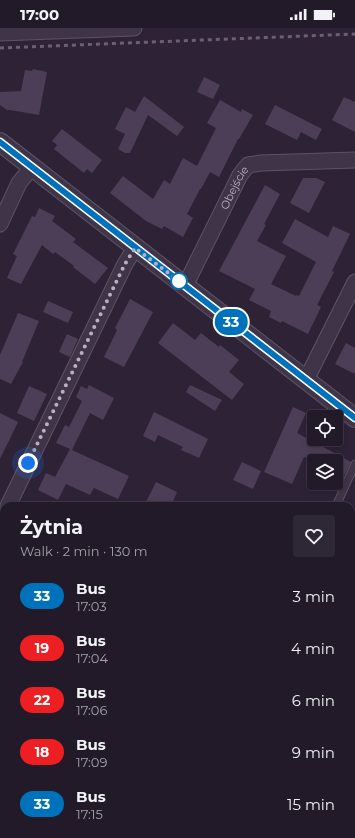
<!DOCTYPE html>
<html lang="en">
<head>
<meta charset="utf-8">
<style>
	body { margin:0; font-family:Montserrat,sans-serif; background:#2e2735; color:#f1f3f6; height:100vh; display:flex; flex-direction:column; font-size:15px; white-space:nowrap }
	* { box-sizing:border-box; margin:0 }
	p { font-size:13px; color:#a2a1a8 }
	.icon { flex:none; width:22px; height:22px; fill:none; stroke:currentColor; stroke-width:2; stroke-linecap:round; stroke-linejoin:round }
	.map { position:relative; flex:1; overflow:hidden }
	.details { position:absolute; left:0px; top:474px; width:355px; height:336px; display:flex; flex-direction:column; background:#221a29; border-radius:12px 12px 0 0; box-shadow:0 2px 6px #0003,0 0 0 1px #3f3846 }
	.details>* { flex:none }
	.badge { padding:0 8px; border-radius:13px; font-size:14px; line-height:26px }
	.fabs { position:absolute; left:307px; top:382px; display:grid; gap:8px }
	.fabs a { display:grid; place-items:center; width:36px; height:36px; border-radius:4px; background:#221a29; box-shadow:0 2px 6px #0003,0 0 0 1px #3f3846; font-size:20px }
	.you { position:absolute; width:20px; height:20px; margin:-10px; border:3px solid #fff; border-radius:50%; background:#1a73e8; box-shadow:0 0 0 6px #1a73e833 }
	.map>.badge { position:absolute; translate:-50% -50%; box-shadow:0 0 0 2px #fff }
	.round { display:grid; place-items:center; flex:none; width:42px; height:42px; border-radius:4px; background:#2e2735 }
	.headline { display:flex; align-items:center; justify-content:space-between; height:68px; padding:0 20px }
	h1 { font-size:19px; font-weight:700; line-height:30px }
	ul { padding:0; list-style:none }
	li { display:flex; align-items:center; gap:12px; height:52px; padding:0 20px }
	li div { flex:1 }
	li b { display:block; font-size:15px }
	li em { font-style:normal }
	li .badge { min-width:44px; font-weight:700; text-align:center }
	.status { display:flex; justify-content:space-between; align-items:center; height:28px; padding:0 20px; background:#221a29; direction:ltr }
	.status svg { height:11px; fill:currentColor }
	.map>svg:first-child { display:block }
	.building { fill:#4d3e57 }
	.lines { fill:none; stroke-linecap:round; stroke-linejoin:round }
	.service-casing { stroke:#5e5265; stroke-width:9 }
	.minor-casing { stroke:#5e5265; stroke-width:17 }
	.tertiary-casing { stroke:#5e5265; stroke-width:20 }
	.path { stroke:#545166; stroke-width:2.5; stroke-dasharray:3 3; stroke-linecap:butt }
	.service { stroke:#403548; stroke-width:7 }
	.minor { stroke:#403548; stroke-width:15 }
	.tertiary { stroke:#403548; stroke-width:18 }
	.rail { stroke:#6c5e76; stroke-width:3; stroke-dasharray:4 4; stroke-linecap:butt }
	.line-casing { stroke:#fff; stroke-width:9 }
	.line { stroke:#0072bc; stroke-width:6 }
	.walk { stroke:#bcafc4; stroke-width:4; stroke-dasharray:0 7.2 }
	.stop-dot { fill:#fff; stroke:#0072bc; stroke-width:2 }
	.labels { text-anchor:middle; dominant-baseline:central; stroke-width:3; stroke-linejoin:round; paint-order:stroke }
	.street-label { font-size:11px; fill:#bcafc4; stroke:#251a2c }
</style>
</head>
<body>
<div class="status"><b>17:00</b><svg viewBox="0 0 49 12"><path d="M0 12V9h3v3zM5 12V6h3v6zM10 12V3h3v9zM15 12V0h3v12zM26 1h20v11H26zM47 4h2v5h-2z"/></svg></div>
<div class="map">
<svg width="355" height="810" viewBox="0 0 355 810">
	<rect width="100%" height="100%" fill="#2e2237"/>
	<!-- building -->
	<g class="building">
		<polygon points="33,41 47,44 39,87 10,82 7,82 0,77 0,64 21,63 25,42 32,43"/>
		<polygon points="204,49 220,57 213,71 197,64"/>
		<polygon points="144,68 184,99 177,108 148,87 130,125 125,125 118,121 125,106 115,101 126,79 135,84"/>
		<polygon points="344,69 355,74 355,104 332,92"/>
		<polygon points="220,72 241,84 242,81 253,87 239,111 238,111 219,149 210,144 201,161 200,161 187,186 193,190 183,209 164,198 162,201 146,193 110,165 123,148 153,171 164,152 170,156 183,130 197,138 216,100 207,95"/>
		<polygon points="275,77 322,101 316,112 301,104 297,112 265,96"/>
		<polygon points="62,101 102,132 92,145 87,141 84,145 54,121 57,117 52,113"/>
		<polygon points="303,150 316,150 325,154 309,185 290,175"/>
		<polygon points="265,157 280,166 264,196 266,197 257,213 286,228 271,256 296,268 297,267 299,268 316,234 282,215 295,191 328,209 333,198 350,206 332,243 334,244 317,277 321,279 308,306 282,293 281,295 269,289 271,283 249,272 255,261 219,243"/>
		<polygon points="39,180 55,188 52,193 76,211 73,214 108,240 95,256 73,239 74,238 55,224 53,226 42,217 21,256 7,250 17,228 13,226 32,188 35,189"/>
		<polygon points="130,271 153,284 124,339 104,329 117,302 115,300"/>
		<polygon points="48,273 73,284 68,295 43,284"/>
		<polygon points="18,285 39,293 22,334 23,334 11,356 0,351 0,327"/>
		<polygon points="173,295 195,312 201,305 219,319 220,317 239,332 229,344 244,356 232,372 158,315"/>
		<polygon points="67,306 78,311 70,329 59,324"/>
		<polygon points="346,315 355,320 355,346 335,336"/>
		<polygon points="89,357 114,370 103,392 90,385 72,422 129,448 118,471 94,460 90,467 66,456 58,472 38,462 46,445 55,449 70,421 56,415 65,397 69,399 82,373 76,369 81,358 87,361"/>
		<polygon points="190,357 222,372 215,383 186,364"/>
		<polygon points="29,358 47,366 34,393 17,385"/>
		<polygon points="293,379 306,385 297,405 351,434 342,452 336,448 336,433 311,433 304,429 292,456 264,444"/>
		<polygon points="154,384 208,411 199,430 181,422 183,419 158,407 155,414 143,408"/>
		<polygon points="0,385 18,394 0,431"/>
		<polygon points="242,434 261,443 253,461 233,452"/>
		<polygon points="156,454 177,464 171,478 144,478"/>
	</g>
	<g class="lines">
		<!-- service casing -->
		<g class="service-casing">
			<g id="service">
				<polyline points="336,478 355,436"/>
				<polyline points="351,498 355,500"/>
			</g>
		</g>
		<!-- minor casing -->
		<g class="minor-casing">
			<g id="minor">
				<polyline points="0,5 134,0"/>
				<polyline points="0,196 19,155 32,139"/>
				<path id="s1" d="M185 258 240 147 248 137 261 135 355 132"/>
				<polyline points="306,352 355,254"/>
				<polyline points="8,478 125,236 135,220"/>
				<polyline points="0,494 4,486"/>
				<polyline points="351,639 355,641"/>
				<polyline points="0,646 4,648"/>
				<polyline points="351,746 355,738"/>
				<polyline points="260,810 262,806"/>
				<polyline points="320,810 322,806"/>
			</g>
		</g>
		<!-- tertiary casing -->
		<g class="tertiary-casing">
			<polyline id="tertiary" points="0,114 355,390"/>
		</g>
		<!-- path -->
		<g class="path">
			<polyline points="0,710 4,708"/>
			<polyline points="0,773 4,780"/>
			<polyline points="20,806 23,810"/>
			<polyline points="98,806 108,810"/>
			<polyline points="77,809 87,806"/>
		</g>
		<!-- service -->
		<use href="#service" class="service"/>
		<!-- minor -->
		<use href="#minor" class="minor"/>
		<!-- tertiary -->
		<use href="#tertiary" class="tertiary"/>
		<!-- rail -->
		<polyline class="rail" points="0,20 355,6"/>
	</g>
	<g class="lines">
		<!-- line casing -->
		<g class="line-casing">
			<polyline id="line" points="0,114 355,390"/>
		</g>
		<!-- line -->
		<use href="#line" class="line"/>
		<!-- walk -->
		<polyline class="walk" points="28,435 125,236 135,220 179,253"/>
	</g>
	<!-- markers -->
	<circle class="stop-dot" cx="179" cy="253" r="8"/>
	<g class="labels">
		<!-- street labels -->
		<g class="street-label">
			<text stroke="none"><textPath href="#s1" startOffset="110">Obejście</textPath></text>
		</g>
	</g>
</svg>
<div class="fabs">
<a><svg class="icon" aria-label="locate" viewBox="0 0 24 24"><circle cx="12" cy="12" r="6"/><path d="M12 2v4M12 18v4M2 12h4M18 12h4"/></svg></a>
<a><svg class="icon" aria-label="layers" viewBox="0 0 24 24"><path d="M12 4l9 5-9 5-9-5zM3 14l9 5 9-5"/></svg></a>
</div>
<div class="you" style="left:28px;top:435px"></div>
<b class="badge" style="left:231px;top:294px;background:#0072bc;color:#fff">33</b>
<section class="details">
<div class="headline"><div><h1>Żytnia</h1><p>Walk · 2 min · 130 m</p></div><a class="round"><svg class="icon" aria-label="heart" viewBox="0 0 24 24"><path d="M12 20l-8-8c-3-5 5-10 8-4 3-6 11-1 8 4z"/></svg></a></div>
<ul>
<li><span class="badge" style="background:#0072bc;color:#fff">33</span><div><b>Bus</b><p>17:03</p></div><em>3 min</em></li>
<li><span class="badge" style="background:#ee1f23;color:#fff">19</span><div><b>Bus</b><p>17:04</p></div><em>4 min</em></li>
<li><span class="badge" style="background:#ee1f23;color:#fff">22</span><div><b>Bus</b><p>17:06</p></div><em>6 min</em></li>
<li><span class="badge" style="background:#ee1f23;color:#fff">18</span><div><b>Bus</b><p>17:09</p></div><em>9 min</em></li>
<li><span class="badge" style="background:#0072bc;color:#fff">33</span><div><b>Bus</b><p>17:15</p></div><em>15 min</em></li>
</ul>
</section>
</div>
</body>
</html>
